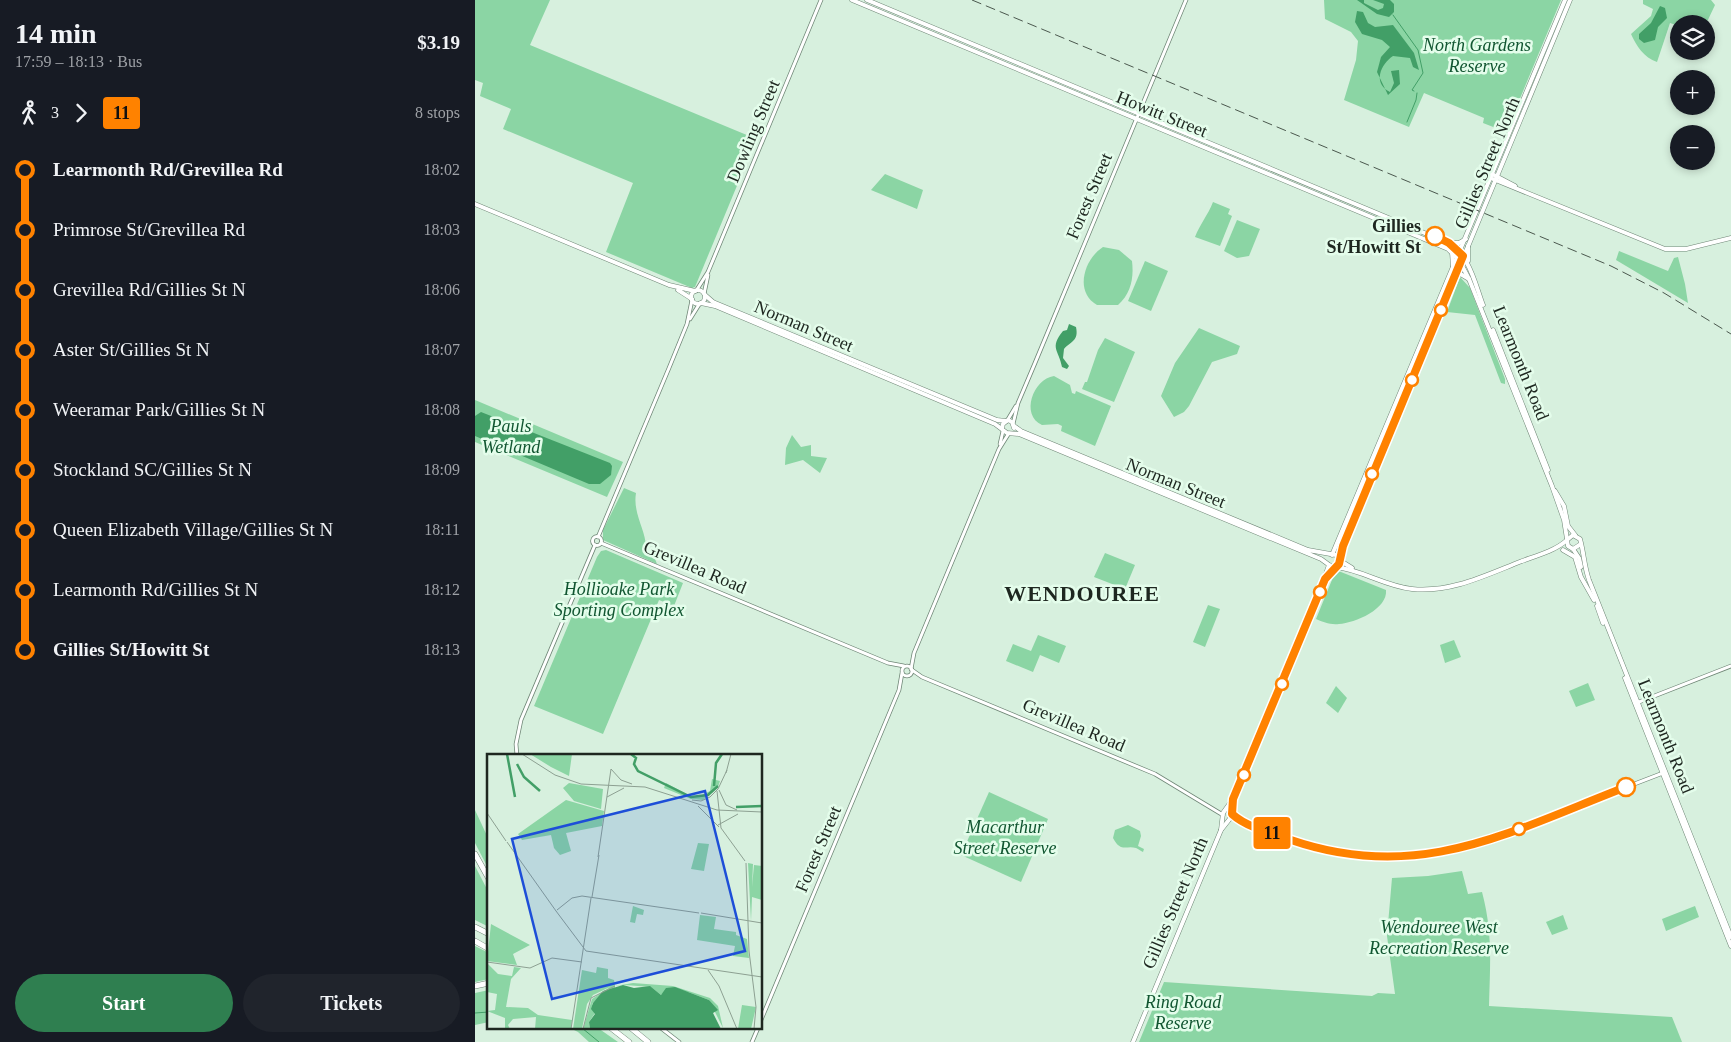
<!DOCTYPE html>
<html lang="en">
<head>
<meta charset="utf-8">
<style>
	body { margin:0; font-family:Georgia,serif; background:#20242c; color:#f1f3f6; height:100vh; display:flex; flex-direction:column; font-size:19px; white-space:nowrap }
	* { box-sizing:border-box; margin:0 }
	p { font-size:16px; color:#9ea1a6 }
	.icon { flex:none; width:28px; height:28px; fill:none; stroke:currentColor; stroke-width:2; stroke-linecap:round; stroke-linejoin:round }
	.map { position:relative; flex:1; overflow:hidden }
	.sheet { display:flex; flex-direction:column; background:#171b24; width:475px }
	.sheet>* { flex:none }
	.badge { padding:0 10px; border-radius:4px; font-size:18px; line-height:32px }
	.controls { position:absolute; left:1195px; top:15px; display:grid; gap:10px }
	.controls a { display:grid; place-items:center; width:45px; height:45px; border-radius:50%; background:#171b24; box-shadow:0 2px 8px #0003; font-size:25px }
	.map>.badge { position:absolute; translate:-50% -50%; box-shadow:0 0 0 2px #fff }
	.legs { display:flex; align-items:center; gap:8px; height:55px; padding:0 15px; font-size:16px }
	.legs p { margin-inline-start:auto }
	.headline { display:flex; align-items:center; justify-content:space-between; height:85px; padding:0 15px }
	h1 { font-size:28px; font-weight:600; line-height:38px }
	.primary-button { display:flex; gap:10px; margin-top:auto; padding:10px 15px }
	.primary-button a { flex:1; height:58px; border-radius:30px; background:#2f7f50; color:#fff; font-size:20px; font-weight:600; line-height:58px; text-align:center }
	.primary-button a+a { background:#20242c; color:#f1f3f6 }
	ul { padding:0 15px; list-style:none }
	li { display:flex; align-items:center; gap:18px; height:60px; font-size:19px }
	li i { display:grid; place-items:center; width:8px; height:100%; margin:0 6px; background:currentColor }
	li i::after { content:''; width:12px; height:12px; margin:-6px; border:4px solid; border-radius:50%; background:#171b24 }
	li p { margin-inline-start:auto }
	li:first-child i { background:linear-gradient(#0000 50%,currentColor 0) }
	li:last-child i { background:linear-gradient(currentColor 50%,#0000 0) }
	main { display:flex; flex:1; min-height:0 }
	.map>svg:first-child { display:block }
	.green { fill:#8bd5a4 }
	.water { fill:#429f67 }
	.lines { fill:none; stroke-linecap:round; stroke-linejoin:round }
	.stream { stroke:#429f67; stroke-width:1 }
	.tertiary-casing { stroke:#6f8676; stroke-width:4.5 }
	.secondary-casing { stroke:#6f8676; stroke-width:5 }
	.motorway-casing { stroke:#6f8676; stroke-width:6 }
	.tertiary { stroke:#fff; stroke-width:3 }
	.secondary { stroke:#fff; stroke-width:4 }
	.motorway { stroke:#fff; stroke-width:5 }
	.rail { stroke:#4b584e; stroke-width:1; stroke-dasharray:10 5; stroke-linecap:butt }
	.line-1-casing { stroke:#fff; stroke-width:11 }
	.line-1 { stroke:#ff8200; stroke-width:8 }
	.stop-1-dot { fill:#fff; stroke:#ff8200; stroke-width:2.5 }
	.labels { text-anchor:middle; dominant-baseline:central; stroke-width:5; stroke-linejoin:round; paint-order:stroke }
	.park-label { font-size:18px; font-style:italic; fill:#115631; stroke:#e4fdeb }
	.street-label { font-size:18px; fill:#1e2720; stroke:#e4fdeb }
	.stop-label { font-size:18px; font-weight:bold; fill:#1e2720; stroke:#e4fdeb; text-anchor:end }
	.district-label { font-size:22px; font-weight:bold; letter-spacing:1px; fill:#1e2720; stroke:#e4fdeb }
	.inset-river { fill:none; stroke:#429f67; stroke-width:2.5 }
	.inset-road { fill:none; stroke:#8da092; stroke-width:1 }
	.view { fill:#1d4ed8; fill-opacity:0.15; stroke:#1d4ed8; stroke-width:2.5 }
	.inset-edge { fill:none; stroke:#1e2720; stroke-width:2.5 }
</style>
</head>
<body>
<main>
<section class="sheet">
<div class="headline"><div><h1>14 min</h1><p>17:59 – 18:13 · Bus</p></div><b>$3.19</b></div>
<div class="legs"><svg class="icon" aria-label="walk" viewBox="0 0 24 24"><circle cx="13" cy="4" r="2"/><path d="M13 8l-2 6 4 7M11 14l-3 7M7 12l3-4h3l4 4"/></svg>3<svg class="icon" aria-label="forward" viewBox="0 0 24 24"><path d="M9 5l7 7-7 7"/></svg><b class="badge" style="background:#ff8200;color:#111">11</b><p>8 stops</p></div>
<ul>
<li><i style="color:#ff8200"></i><b>Learmonth Rd/Grevillea Rd</b><p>18:02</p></li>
<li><i style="color:#ff8200"></i><span>Primrose St/Grevillea Rd</span><p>18:03</p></li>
<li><i style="color:#ff8200"></i><span>Grevillea Rd/Gillies St N</span><p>18:06</p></li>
<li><i style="color:#ff8200"></i><span>Aster St/Gillies St N</span><p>18:07</p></li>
<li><i style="color:#ff8200"></i><span>Weeramar Park/Gillies St N</span><p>18:08</p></li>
<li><i style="color:#ff8200"></i><span>Stockland SC/Gillies St N</span><p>18:09</p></li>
<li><i style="color:#ff8200"></i><span>Queen Elizabeth Village/Gillies St N</span><p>18:11</p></li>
<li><i style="color:#ff8200"></i><span>Learmonth Rd/Gillies St N</span><p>18:12</p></li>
<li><i style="color:#ff8200"></i><b>Gillies St/Howitt St</b><p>18:13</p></li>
</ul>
<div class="primary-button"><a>Start</a><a>Tickets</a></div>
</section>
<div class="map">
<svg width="1256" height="1042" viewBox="0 0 1256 1042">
	<rect width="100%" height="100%" fill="#d7f0de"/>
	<!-- green -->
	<g class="green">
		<polygon points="0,0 75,0 55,45 279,138 264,174 266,176 220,287 217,288 131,252 158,183 28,129 36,109 5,96 8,83 0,80"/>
		<polygon points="849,0 1086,0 1031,132 1008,123 1009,118 949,93 934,127 869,100 881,60 883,41 876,32 850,19"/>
		<path d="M1168 0H1236L1240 5 1231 24H1211L1208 19 1202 21 1201 25 1195 23 1182 62C1169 58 1161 45 1156 34L1176 16 1178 9 1168 4Z"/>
		<polygon points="410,174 448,190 442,209 396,190"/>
		<path d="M738 202 755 209 753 214 757 216 745 246 720 237C725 224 733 215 738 202Z"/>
		<polygon points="762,220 785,229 774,256 762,258 749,251"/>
		<path d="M628 247 644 250 657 261C659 278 656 293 643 305H622C599 292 609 259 628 247Z"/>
		<polygon points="1144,251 1193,271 1199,258 1203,257 1210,284 1213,303 1141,260"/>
		<polygon points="670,261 693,271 676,311 653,301"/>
		<polygon points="985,277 995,288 1030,379 1030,384 1026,383 1000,315 972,312"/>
		<polygon points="724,328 765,346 762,354 737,362 714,406 709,412 699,417 686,396 700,363"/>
		<polygon points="630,338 660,352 639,402 607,389 610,382 612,382 623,350"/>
		<path d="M579 376 595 385 597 393 600 394 601 391 636 406 620 446 586 431 587 426 583 424 567 425C545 415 558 379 579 376Z"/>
		<polygon points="0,400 148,462 132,497 0,442"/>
		<polygon points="317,435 326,447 336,445 336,456 352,458 345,473 328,460 310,465 311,448"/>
		<path d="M149 488 161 493C157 516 175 535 170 554L175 557 178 554 182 564 128 540V530Z"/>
		<polygon points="131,550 208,583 199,606 184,600 128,734 59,706 122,557 126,551"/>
		<polygon points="630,553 660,565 650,589 619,577"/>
		<path d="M861 570 911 590C913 609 880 623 864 624 855 625 848 622 841 619Z"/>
		<polygon points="733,605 745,609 730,647 718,642"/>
		<polygon points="563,635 591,646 584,663 565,655 558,672 531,661 538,644 556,651"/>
		<polygon points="979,640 986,657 970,663 965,645"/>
		<polygon points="1113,683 1120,700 1101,707 1094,691"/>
		<polygon points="861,686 872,698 863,713 851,703"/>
		<polygon points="514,792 573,819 546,882 486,855"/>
		<polygon points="0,810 14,840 14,870 0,843"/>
		<path d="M653 825 665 831 666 836 663 846 669 849 668 852C665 851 664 849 661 848 651 845 646 853 638 838L640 830Z"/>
		<polygon points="0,866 14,893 14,927 0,920"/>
		<path d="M987 871 993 894 1007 892C1018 933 1015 964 1014 1006L1197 1017 1207 1042H664L689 982 897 996 903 993 920 994 912 936 917 878 953 876Z"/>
		<polygon points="1220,906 1224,917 1191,931 1187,919"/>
		<polygon points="1088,915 1093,929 1077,935 1071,922"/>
		<polygon points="0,946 14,953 14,979 0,982"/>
		<polygon points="14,990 14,1022 0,1025 0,993"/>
		<polygon points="95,1028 123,1028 143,1042 114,1042 103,1032"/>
	</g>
	<!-- water -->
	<g class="water">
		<polygon points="882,0 889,0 889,3 903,10 908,8 909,4 898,0 915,0 919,4 919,12 914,17 902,14"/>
		<polygon points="1185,6 1190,8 1192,18 1183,27 1180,40 1169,43 1164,39 1164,34 1176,23"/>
		<path d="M882 11 888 12 893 23 900 27 918 25 939 53 944 70 938 67 935 58 918 56C906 64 897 83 915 92L919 83 916 71 924 70 925 84 913 95 902 72 906 57 915 47 907 40 887 34 880 22Z"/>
		<path d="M594 324 601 327C604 341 596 341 589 349L588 358 594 366 592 369 587 367C584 350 574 348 588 331L592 330Z"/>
		<polygon points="6,412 135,463 137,466 136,475 125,484 114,484 0,436 0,416"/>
	</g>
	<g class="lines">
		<!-- stream -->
		<g class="stream">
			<polyline points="918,15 943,50 948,73 937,90 939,91"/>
			<polyline points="932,122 941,100 942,93"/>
			<polyline points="0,1013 14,1012"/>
			<polyline points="107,1028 124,1042"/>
		</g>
		<!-- tertiary casing -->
		<g class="tertiary-casing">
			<g id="tertiary">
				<polyline points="221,291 233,272 346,0"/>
				<polyline points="229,294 233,275"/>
				<polyline points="215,319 225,303"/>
				<polyline points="532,421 541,406"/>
				<polyline points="538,424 543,403 560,363 711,0"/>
				<polyline points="525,444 528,431"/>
				<circle cx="122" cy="541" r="4.5"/>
				<polyline points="123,537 194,368 212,324 217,300"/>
				<polyline points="126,543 413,663 429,666"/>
				<circle cx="432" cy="671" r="5"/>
				<polyline points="436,669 439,653 524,449 534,433"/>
				<polyline points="437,670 447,677 680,774 748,815"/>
				<polyline points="1164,702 1256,666"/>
				<polyline points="42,756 41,744 46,720 120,545"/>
				<polyline points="755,818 765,820 807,837 861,853 909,857 948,855 1006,843 1188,773"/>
				<polyline points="286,1020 424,690 427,673"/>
				<polyline points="186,1028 204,1042"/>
				<polyline points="277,1042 283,1028"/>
			</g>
		</g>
		<!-- secondary casing -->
		<g class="secondary-casing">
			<g id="secondary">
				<polyline points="377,0 973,249 984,260 994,279 1077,486 1089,520 1092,539"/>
				<path d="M392 0 971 242C995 255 999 281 1008 305"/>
				<polyline points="1019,175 1040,186"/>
				<polyline points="1018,179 1190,249 1211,249 1256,238"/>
				<polyline points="0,204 194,285 220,291"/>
				<polyline points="974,243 984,243 991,239"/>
				<polyline points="993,246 993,261"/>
				<polyline points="977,252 978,267"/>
				<polyline points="982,272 994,279"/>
				<polyline points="203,290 217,299"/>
				<circle cx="223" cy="297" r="7"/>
				<polyline points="230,295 238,302 522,420 531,421"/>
				<polyline points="226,303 240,306 520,424 532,433 544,434 846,559 857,567 864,564 864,559 861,555 833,550 546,431 539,426"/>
				<polyline points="1018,330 1073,470"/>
				<polyline points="527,428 528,424 533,420 537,422 539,428"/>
				<polyline points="1080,491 1089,506 1093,526 1100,535"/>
				<path d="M1106 544 1098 549 1093 546 1092 540 1098 535 1105 539C1109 553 1109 566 1114 580L1256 937"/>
				<polyline points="1098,549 1104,558 1106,567"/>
				<polyline points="1088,550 1100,557 1106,577 1119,600"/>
				<polyline points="857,555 1090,0"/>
				<polyline points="864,558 1095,0"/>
				<polyline points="864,560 877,568"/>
				<path d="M861 567C887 570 910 586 937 589 976 593 1011 575 1047 561 1061 556 1080 551 1092 540"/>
				<polyline points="851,578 860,567"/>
				<polyline points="1122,606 1128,623"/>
				<polyline points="1150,678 1256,946"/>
				<polyline points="746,830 748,813 758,799 841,602 854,565"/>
				<polyline points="658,1042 746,830 757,816 758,799"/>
			</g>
		</g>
		<!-- motorway casing -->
		<g class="motorway-casing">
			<g id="motorway">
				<polyline points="0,854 14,879"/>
				<polyline points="0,927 14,934"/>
				<polyline points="0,941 14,949"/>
				<polyline points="0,986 14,983"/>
				<polyline points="136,1028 154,1042"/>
				<polyline points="156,1028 173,1042"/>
			</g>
		</g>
		<!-- tertiary -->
		<use href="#tertiary" class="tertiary"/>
		<!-- secondary -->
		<use href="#secondary" class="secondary"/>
		<!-- motorway -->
		<use href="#motorway" class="motorway"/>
		<!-- rail -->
		<polyline class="rail" points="497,0 1136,266 1189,293 1256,334"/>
	</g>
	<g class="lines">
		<!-- line-1 casing -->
		<g class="line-1-casing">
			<path id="line-1" d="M960 236 974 243 988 256 868 546 864 564 850 579 758 799 757 814C771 827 798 834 816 840 944 884 1034 832 1151 787"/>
		</g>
		<!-- line-1 -->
		<use href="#line-1" class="line-1"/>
	</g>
	<!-- markers -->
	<g class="stop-1-dot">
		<circle cx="960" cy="236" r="9"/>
		<circle cx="966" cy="310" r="6"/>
		<circle cx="937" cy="380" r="6"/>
		<circle cx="897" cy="474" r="6"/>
		<circle cx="845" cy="592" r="6"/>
		<circle cx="807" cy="684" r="6"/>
		<circle cx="769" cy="775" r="6"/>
		<circle cx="1151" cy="787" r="9"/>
		<circle cx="1044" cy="829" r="6"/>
	</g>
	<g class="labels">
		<!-- park labels -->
		<g class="park-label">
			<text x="1002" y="45">North Gardens<tspan x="1002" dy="21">Reserve</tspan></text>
			<text x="36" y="426">Pauls<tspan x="36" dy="21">Wetland</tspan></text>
			<text x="144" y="589">Hollioake Park<tspan x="144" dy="21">Sporting Complex</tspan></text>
			<text x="530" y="827">Macarthur<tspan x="530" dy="21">Street Reserve</tspan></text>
			<text x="964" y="927">Wendouree West<tspan x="964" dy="21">Recreation Reserve</tspan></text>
			<text x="708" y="1002">Ring Road<tspan x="708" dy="21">Reserve</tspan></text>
		</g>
		<!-- street labels -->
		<g class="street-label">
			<text transform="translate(687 114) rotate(22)">Howitt Street</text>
			<text transform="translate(278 131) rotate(-67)">Dowling Street</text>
			<text transform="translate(1012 163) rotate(-67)">Gillies Street North</text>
			<text transform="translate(614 196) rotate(-67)">Forest Street</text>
			<text transform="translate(329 326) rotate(23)">Norman Street</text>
			<text transform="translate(1046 363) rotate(68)">Learmonth Road</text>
			<text transform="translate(701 483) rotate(22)">Norman Street</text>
			<text transform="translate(220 567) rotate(23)">Grevillea Road</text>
			<text transform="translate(599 725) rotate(23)">Grevillea Road</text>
			<text transform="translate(1191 736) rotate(68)">Learmonth Road</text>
			<text transform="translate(343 849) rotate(-67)">Forest Street</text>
			<text transform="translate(700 903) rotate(-67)">Gillies Street North</text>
		</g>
		<!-- stop labels -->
		<g class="stop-label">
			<text x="946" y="226">Gillies<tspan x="946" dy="21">St/Howitt St</tspan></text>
		</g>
		<!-- district labels -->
		<g class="district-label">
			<text x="607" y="593">WENDOUREE</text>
		</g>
	</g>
	<!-- overview -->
	<g transform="translate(12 754)">
		<rect width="275" height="275" fill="#d7f0de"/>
		<path d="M43 0H85L82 22 64 13ZM225 25 233 27 231 33 216 46 204 45 177 34 179 29 203 42H213L223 37ZM82 29 116 35 114 55 87 47 76 34ZM79 46 117 57 115 72 79 79 84 97 73 101 67 94 64 81 35 86 31 80ZM211 89 222 90 217 117 204 115ZM261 109 266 110 265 133 267 111 275 112V146L265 143 264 167ZM146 152 157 156 156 161 150 160 148 169 143 168ZM213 161 229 163 227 175 249 178V181L260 185 262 204 246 202 248 192 210 186ZM4 170 43 191 26 200 30 211 0 207ZM0 209 11 220 25 222 27 213 34 214 24 225 19 253 41 254 51 261 85 266 84 275H48L49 263 26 265 21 271 23 275 18 274V264L0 257 8 256 10 240 0 238ZM110 213 121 215V224L127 226 128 232 146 229 186 232 223 244 231 252 236 274 222 246 201 238 178 237 174 241 164 233 138 231 128 232V237L116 243 114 241 105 250 110 256 102 268 103 275H96L105 245 123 233 106 241 100 250 95 275H86L95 216 109 219ZM255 251 269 253 264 275H251Z" fill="#8bd5a4"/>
		<path d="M136 231 147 234 163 232 174 241 179 234 188 233 222 246 231 256 226 259 234 275H103L102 268 108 260 104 255 106 249 116 237Z" fill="#429f67"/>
		<path class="inset-river" d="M20 0 28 43M144 0 149 4 147 10 151 17 204 43 221 41 231 32M30 10 37 23 53 37M227 32 229 9 235 0M249 53 275 52"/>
		<path class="inset-road" d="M35 0 68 21 94 30 158 33 230 56 275 58M124 15 134 26 145 30M239 19 244 0M232 36 239 51 250 56M230 37 234 74 258 107M120 43 137 34M205 46 214 47 223 43 231 35 240 16M211 52 232 73M0 59 19 87M231 71 251 60M20 88 69 157M111 103 124 15M259 109 262 197 269 253 267 275M105 143 112 101M70 156 85 144 95 142 212 159M69 157 99 197 275 223M214 159 275 169M0 208 43 214 65 204 95 208M221 216 232 232 250 275M84 275 104 144M96 275 104 244 128 232"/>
		<path class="view" d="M218 37 258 197 65 245 25 85Z"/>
		<rect width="275" height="275" class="inset-edge"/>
	</g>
</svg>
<div class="controls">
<a><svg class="icon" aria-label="layers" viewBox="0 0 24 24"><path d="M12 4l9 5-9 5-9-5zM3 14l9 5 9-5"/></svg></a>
<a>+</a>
<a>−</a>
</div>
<b class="badge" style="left:797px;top:833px;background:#ff8200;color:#111">11</b>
</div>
</main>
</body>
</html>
